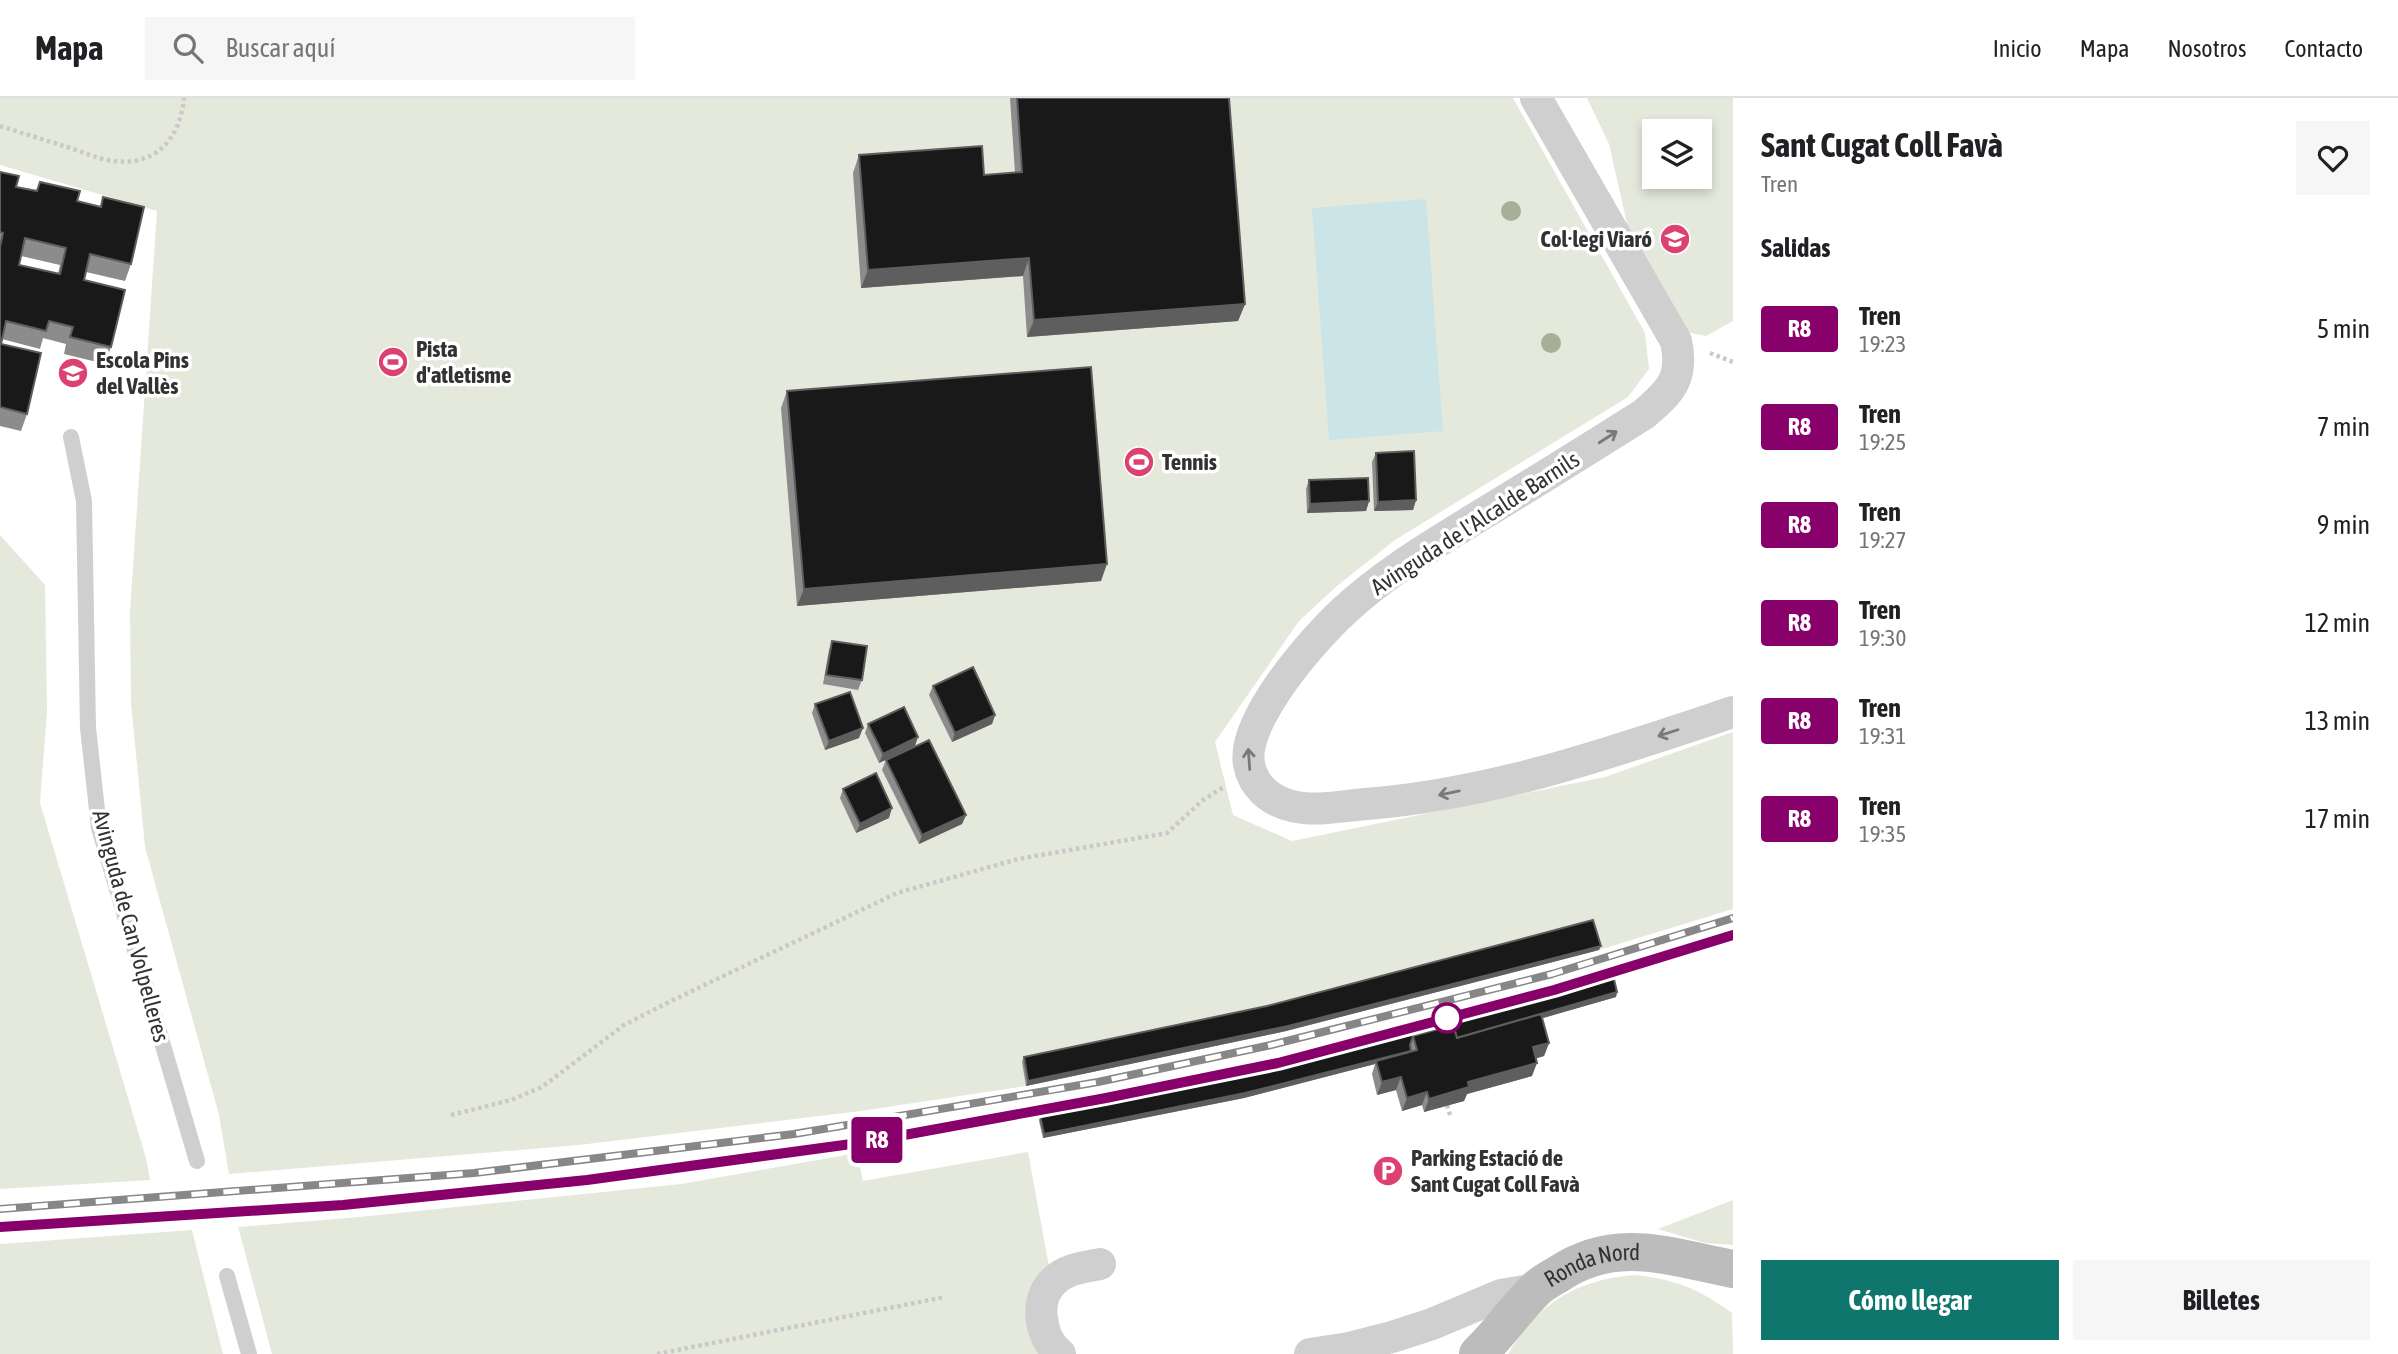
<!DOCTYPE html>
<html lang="es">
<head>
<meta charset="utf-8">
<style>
	body { margin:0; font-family:"Asap Condensed",sans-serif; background:#f6f6f6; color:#202124; height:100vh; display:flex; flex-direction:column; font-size:26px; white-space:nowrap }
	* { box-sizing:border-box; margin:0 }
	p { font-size:23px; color:#757577 }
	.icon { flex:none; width:38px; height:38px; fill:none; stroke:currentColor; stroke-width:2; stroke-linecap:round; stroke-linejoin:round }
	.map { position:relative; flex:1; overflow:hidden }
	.sheet { display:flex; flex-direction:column; background:#fff; width:665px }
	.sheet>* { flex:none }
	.badge { padding:0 14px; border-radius:5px; font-size:24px; line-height:46px }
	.buttons { position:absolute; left:1642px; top:21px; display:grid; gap:14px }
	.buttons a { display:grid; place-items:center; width:70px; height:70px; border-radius:0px; background:#fff; box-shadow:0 4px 10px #0003; font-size:35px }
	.map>.badge { position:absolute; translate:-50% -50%; box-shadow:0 0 0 4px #fff }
	h2 { padding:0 28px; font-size:26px; line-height:63px }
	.round { display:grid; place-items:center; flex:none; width:74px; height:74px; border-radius:0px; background:#f6f6f6 }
	.head { display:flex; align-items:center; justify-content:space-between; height:119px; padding:0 28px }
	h1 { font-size:33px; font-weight:700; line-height:52px }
	.action { display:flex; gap:14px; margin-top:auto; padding:14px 28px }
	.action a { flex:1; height:80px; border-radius:0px; background:#0f766e; color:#fff; font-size:28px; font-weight:700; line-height:80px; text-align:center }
	.action a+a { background:#f6f6f6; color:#202124 }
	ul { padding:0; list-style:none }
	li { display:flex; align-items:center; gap:21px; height:98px; padding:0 28px }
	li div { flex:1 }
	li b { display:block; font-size:26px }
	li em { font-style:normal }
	li .badge { min-width:77px; font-weight:700; text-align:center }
	header { display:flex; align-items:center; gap:42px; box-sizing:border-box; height:98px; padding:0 35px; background:#fff; border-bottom:2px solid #e0e0e0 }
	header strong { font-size:33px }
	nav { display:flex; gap:38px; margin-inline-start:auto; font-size:24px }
	.search { width:490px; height:63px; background:#f6f6f6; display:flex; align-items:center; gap:18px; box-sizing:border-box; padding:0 24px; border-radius:0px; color:#757577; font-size:26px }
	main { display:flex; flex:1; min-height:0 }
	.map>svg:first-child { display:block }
	.green { fill:#e5e9dc; fill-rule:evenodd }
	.water { fill:#cae4e8 }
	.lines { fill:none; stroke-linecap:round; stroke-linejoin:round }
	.path { stroke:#c9c9c9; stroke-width:4.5; stroke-dasharray:3.5 3.5; stroke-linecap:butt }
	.service { stroke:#cfcfcf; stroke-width:16 }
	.minor { stroke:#cfcfcf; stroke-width:32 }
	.secondary { stroke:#bcbcbc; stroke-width:38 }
	.rail-casing { stroke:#878787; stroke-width:8 }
	.rail { stroke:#fff; stroke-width:5; stroke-dasharray:16; stroke-linecap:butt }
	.tree { fill:#a8af96 }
	.wall { fill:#8c8c8c; fill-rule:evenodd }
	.shaded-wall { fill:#5e5e5e }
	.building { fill:#191919; stroke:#5e5e5e; stroke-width:2; fill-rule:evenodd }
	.oneway { stroke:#797979 }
	.line-casing { stroke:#fff; stroke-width:16 }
	.line { stroke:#88006a; stroke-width:10 }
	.stop-dot { fill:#fff; stroke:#88006a; stroke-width:3.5 }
	.labels { text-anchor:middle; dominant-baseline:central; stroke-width:7; stroke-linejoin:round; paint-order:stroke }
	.poi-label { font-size:23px; font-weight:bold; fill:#323232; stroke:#fff; text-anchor:start }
	.street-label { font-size:23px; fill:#323232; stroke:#fff }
</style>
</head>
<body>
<header>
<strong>Mapa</strong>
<div class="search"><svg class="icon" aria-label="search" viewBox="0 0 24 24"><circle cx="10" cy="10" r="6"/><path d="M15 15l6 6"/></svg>Buscar aquí</div>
<nav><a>Inicio</a><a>Mapa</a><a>Nosotros</a><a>Contacto</a></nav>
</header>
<main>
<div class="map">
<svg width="1733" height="1256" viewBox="0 0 1733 1256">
	<rect width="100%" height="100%" fill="#fff"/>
	<!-- green -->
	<g class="green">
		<polygon points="0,0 1513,0 1645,235 1649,271 1628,299 1395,442 1337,488 1299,523 1215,644 1233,717 1292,743 1605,679 1733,634 1733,811 1599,852 1286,933 1026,988 861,1013 579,1047 229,1076 219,1017 145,749 131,605 130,513 157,113 0,67"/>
		<path d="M1587 0H1733V223L1706 238 1681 233 1630 139 1609 46ZM1654 33H1699V79H1654Z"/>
		<polygon points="0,437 45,487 47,613 40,705 146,1060 150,1082 0,1091"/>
		<polygon points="1028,1054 1065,1256 272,1256 238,1129 359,1119 681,1086 857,1055 863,1083"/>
		<polygon points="1733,1102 1733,1147 1705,1145 1658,1131"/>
		<polygon points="192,1132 223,1256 0,1256 0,1146"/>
		<path d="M1634 1177C1675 1181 1699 1191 1732 1215L1733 1256H1508C1538 1205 1576 1182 1634 1177Z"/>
	</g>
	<!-- water -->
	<polygon class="water" points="1426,101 1443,333 1329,342 1312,110"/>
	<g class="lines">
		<!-- path -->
		<g class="path">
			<path d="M0 28C22 35 45 42 67 49 81 53 95 60 108 62 153 71 180 43 184 0"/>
			<polyline points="1710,255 1733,264"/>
			<polyline points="1447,1007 1451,1020"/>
			<polyline points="451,1017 511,1002 542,989 624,927 667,905 897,795 1018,761 1167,735 1203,702 1225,688"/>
			<polyline points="657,1256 945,1199"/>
		</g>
		<!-- service -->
		<g class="service">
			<polyline points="71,339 84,403 88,630 99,730 197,1063"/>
			<polyline points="227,1178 249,1256"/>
		</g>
		<!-- minor -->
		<g class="minor">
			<path d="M1536 0 1676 243C1684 280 1671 293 1644 316 1590 350 1536 384 1481 417 1434 446 1386 474 1345 512 1314 540 1241 623 1249 666 1253 688 1270 703 1292 708 1315 714 1342 708 1366 706 1493 696 1613 654 1733 614"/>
			<path d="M1060 1256C1040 1240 1033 1202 1054 1183 1066 1171 1084 1169 1100 1166"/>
			<polyline points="1310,1256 1349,1250 1392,1239 1432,1226 1501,1197 1536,1191"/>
		</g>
		<!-- secondary -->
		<path class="secondary" id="s1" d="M1478 1256C1499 1236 1515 1212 1535 1192 1541 1186 1550 1181 1557 1177 1616 1137 1670 1159 1733 1171"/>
		<!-- rail casing -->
		<g class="rail-casing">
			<g id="rail">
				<polyline points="0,1111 474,1075 794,1036 1098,984 1271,947 1552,876 1733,820"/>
				<polyline points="0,1129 343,1107 587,1082 866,1044 1106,1000 1278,965 1554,892 1733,836"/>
			</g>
		</g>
		<!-- rail -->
		<use href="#rail" class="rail"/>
	</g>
	<!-- trees -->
	<g class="tree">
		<circle cx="1511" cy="113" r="10"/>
		<circle cx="1551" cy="245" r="10"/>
	</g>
	<!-- wall -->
	<g class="wall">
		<polygon points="1010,0 1229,0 1245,206 1238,223 1027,239 1023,178 861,190 853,75 859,57 984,77 1015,75"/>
		<path d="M0 74 16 89 36 93 40 84 77 103 100 109 103 99 131 166 125 183 86 174 84 182 111 249 105 266 64 256 66 246 43 240 40 251 2 241 1 246 27 316 21 333 0 328ZM21 158 60 167 58 176 19 167Z"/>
		<polygon points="787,293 1101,483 797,508 781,310"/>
		<polygon points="1376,355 1416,402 1413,412 1374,413 1372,364"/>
		<polygon points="1309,382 1369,403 1366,413 1307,415 1306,391"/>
		<polygon points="832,543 862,582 858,592 823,586 829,552"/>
		<polygon points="933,588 995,617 992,626 952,644 929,597"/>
		<polygon points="815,606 859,640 825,652 812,615"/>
		<polygon points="868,626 915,648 879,665 865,635"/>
		<polygon points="886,662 966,717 962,726 919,746 882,672"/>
		<polygon points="843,691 889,720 856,735 840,700"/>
		<polygon points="1599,852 1286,933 1026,988 1022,964 1024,959"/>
		<polygon points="1617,894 1616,899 1542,920 1549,945 1544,958 1536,960 1532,978 1467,996 1464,1003 1424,1014 1422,1007 1402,1013 1396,992 1377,997 1372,976 1375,966 1244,1000 1043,1040 1039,1023 1040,1018 1241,976"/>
	</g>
	<!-- shaded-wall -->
	<g class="shaded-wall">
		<polygon points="1029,160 1023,178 861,190 868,172"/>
		<polygon points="1245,206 1238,223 1027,239 1034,222"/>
		<polygon points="1416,402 1413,412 1374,413 1378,404"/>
		<polygon points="1369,403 1366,413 1307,415 1310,406"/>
		<polygon points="1107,466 1101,483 797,508 804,491"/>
		<polygon points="995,617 992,626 952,644 955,635"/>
		<polygon points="863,630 859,640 825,652 829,643"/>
		<polygon points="918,639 915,648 879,665 883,656"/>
		<polygon points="892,710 889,720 856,735 860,726"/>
		<polygon points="966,717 962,726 919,746 922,737"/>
		<polygon points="1601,848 1599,852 1286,933 1026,988 1028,983"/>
		<polygon points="1617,894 1616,899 1450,947 1452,942"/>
		<polygon points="1549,945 1544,958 1528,963 1533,949"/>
		<polygon points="1411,953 1376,963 1375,966 1244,1000 1043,1040 1044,1036"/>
		<polygon points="1537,965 1532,978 1467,996 1464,1003 1424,1014 1429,1001 1468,984"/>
		<polygon points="1401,979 1396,992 1377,997 1382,984"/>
		<polygon points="1427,994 1422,1007 1402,1013 1407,1000"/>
	</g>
	<!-- building -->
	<g class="building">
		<polygon points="1017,0 1229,0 1245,206 1034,222 1029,160 868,172 859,57 982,48 984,77 1022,74"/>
		<path d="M0 74 19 78 16 89 37 93 40 84 80 93 77 103 101 109 103 99 144 109 131 166 90 156 84 182 125 192 111 249 70 239 73 229 49 223 46 233 6 223 1 246 41 255 27 316 0 309V149L3 135 0 134ZM25 140 66 150 60 176 19 167Z"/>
		<polygon points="1091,269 1107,466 804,491 787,293"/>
		<polygon points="1414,353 1416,402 1378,404 1376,355"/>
		<polygon points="1368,380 1369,403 1310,406 1309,382"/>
		<polygon points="832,543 867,548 862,582 826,577"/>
		<polygon points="973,569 995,617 955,635 933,588"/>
		<polygon points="850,594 863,630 829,643 815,606"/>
		<polygon points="904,609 918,639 883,656 868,626"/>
		<polygon points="929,642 966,717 922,737 886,662"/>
		<polygon points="876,675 892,710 860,726 843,691"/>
		<polygon points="1593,822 1601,848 1288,928 1028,983 1024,959 1267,908"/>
		<polygon points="1613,877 1617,894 1457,940 1453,927 1413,938 1410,947 1411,953 1245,995 1044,1036 1040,1018 1241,976 1452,924"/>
		<polygon points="1541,916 1549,945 1533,949 1537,965 1468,984 1469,989 1429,1001 1427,994 1407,1000 1401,979 1382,984 1376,963 1417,952 1413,938 1453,927 1457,940"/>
	</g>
	<!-- one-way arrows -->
	<defs><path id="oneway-shaft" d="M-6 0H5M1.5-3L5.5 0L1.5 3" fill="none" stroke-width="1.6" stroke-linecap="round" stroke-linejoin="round" transform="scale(1.75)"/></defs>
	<g class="oneway">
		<use href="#oneway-shaft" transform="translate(1608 339) rotate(-33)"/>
		<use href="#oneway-shaft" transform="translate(1668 635) rotate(162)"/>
		<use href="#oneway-shaft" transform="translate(1249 661) rotate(-94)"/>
		<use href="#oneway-shaft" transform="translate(1449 695) rotate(168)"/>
	</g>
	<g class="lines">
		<!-- line casing -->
		<g class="line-casing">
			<polyline id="line" points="0,1129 343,1107 587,1082 866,1044 1106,1000 1278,965 1554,892 1733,837"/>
		</g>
		<!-- line -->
		<use href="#line" class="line"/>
	</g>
	<!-- icons -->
	<defs>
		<g id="school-disc" transform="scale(1.575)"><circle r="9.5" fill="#dd4172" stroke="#fff"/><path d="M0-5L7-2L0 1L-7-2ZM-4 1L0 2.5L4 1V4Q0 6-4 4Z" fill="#fff"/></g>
		<g id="stadium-disc" transform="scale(1.575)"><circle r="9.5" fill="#dd4172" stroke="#fff"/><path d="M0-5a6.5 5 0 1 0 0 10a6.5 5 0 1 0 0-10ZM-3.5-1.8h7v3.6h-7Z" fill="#fff"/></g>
		<g id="parking-disc" transform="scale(1.575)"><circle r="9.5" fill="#dd4172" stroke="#fff"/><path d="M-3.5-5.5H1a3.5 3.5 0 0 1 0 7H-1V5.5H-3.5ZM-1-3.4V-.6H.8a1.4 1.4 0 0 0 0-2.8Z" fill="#fff"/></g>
	</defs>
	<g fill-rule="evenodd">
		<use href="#school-disc" x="1675" y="141"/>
		<use href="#stadium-disc" x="393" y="264"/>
		<use href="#school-disc" x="73" y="275"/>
		<use href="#stadium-disc" x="1139" y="364"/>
		<use href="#parking-disc" x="1388" y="1073"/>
	</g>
	<!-- markers -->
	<circle class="stop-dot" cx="1447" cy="920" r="14"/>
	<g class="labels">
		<!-- poi labels -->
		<g class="poi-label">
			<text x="1652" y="141" text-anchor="end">Col·legi Viaró</text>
			<text x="416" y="251">Pista<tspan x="416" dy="26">d'atletisme</tspan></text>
			<text x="96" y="262">Escola Pins<tspan x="96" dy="26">del Vallès</tspan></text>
			<text x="1162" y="364">Tennis</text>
			<text x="1411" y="1060">Parking Estació de<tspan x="1411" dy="26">Sant Cugat Coll Favà</tspan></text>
		</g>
		<!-- street labels -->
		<g class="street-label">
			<text transform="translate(1475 425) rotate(-33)">Avinguda de l'Alcalde Barnils</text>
			<text transform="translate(131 828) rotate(75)">Avinguda de Can Volpelleres</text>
			<text stroke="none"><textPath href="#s1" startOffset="150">Ronda Nord</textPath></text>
		</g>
	</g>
</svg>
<div class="buttons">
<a><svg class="icon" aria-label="layers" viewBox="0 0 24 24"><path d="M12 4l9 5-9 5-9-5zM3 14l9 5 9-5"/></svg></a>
</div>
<b class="badge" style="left:877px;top:1042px;background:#88006a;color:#fff">R8</b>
</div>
<section class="sheet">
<div class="head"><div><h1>Sant Cugat Coll Favà</h1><p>Tren</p></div><a class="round"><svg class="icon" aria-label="heart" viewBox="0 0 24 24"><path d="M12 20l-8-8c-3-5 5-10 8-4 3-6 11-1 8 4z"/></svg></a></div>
<h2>Salidas</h2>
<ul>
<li><span class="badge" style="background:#88006a;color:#fff">R8</span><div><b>Tren</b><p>19:23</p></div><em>5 min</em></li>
<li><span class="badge" style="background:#88006a;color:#fff">R8</span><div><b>Tren</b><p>19:25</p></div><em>7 min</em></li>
<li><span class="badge" style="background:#88006a;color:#fff">R8</span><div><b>Tren</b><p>19:27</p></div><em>9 min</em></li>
<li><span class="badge" style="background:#88006a;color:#fff">R8</span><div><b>Tren</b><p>19:30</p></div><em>12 min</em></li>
<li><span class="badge" style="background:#88006a;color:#fff">R8</span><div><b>Tren</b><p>19:31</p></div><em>13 min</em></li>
<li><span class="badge" style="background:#88006a;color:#fff">R8</span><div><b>Tren</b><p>19:35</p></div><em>17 min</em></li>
</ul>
<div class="action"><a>Cómo llegar</a><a>Billetes</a></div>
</section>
</main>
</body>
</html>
